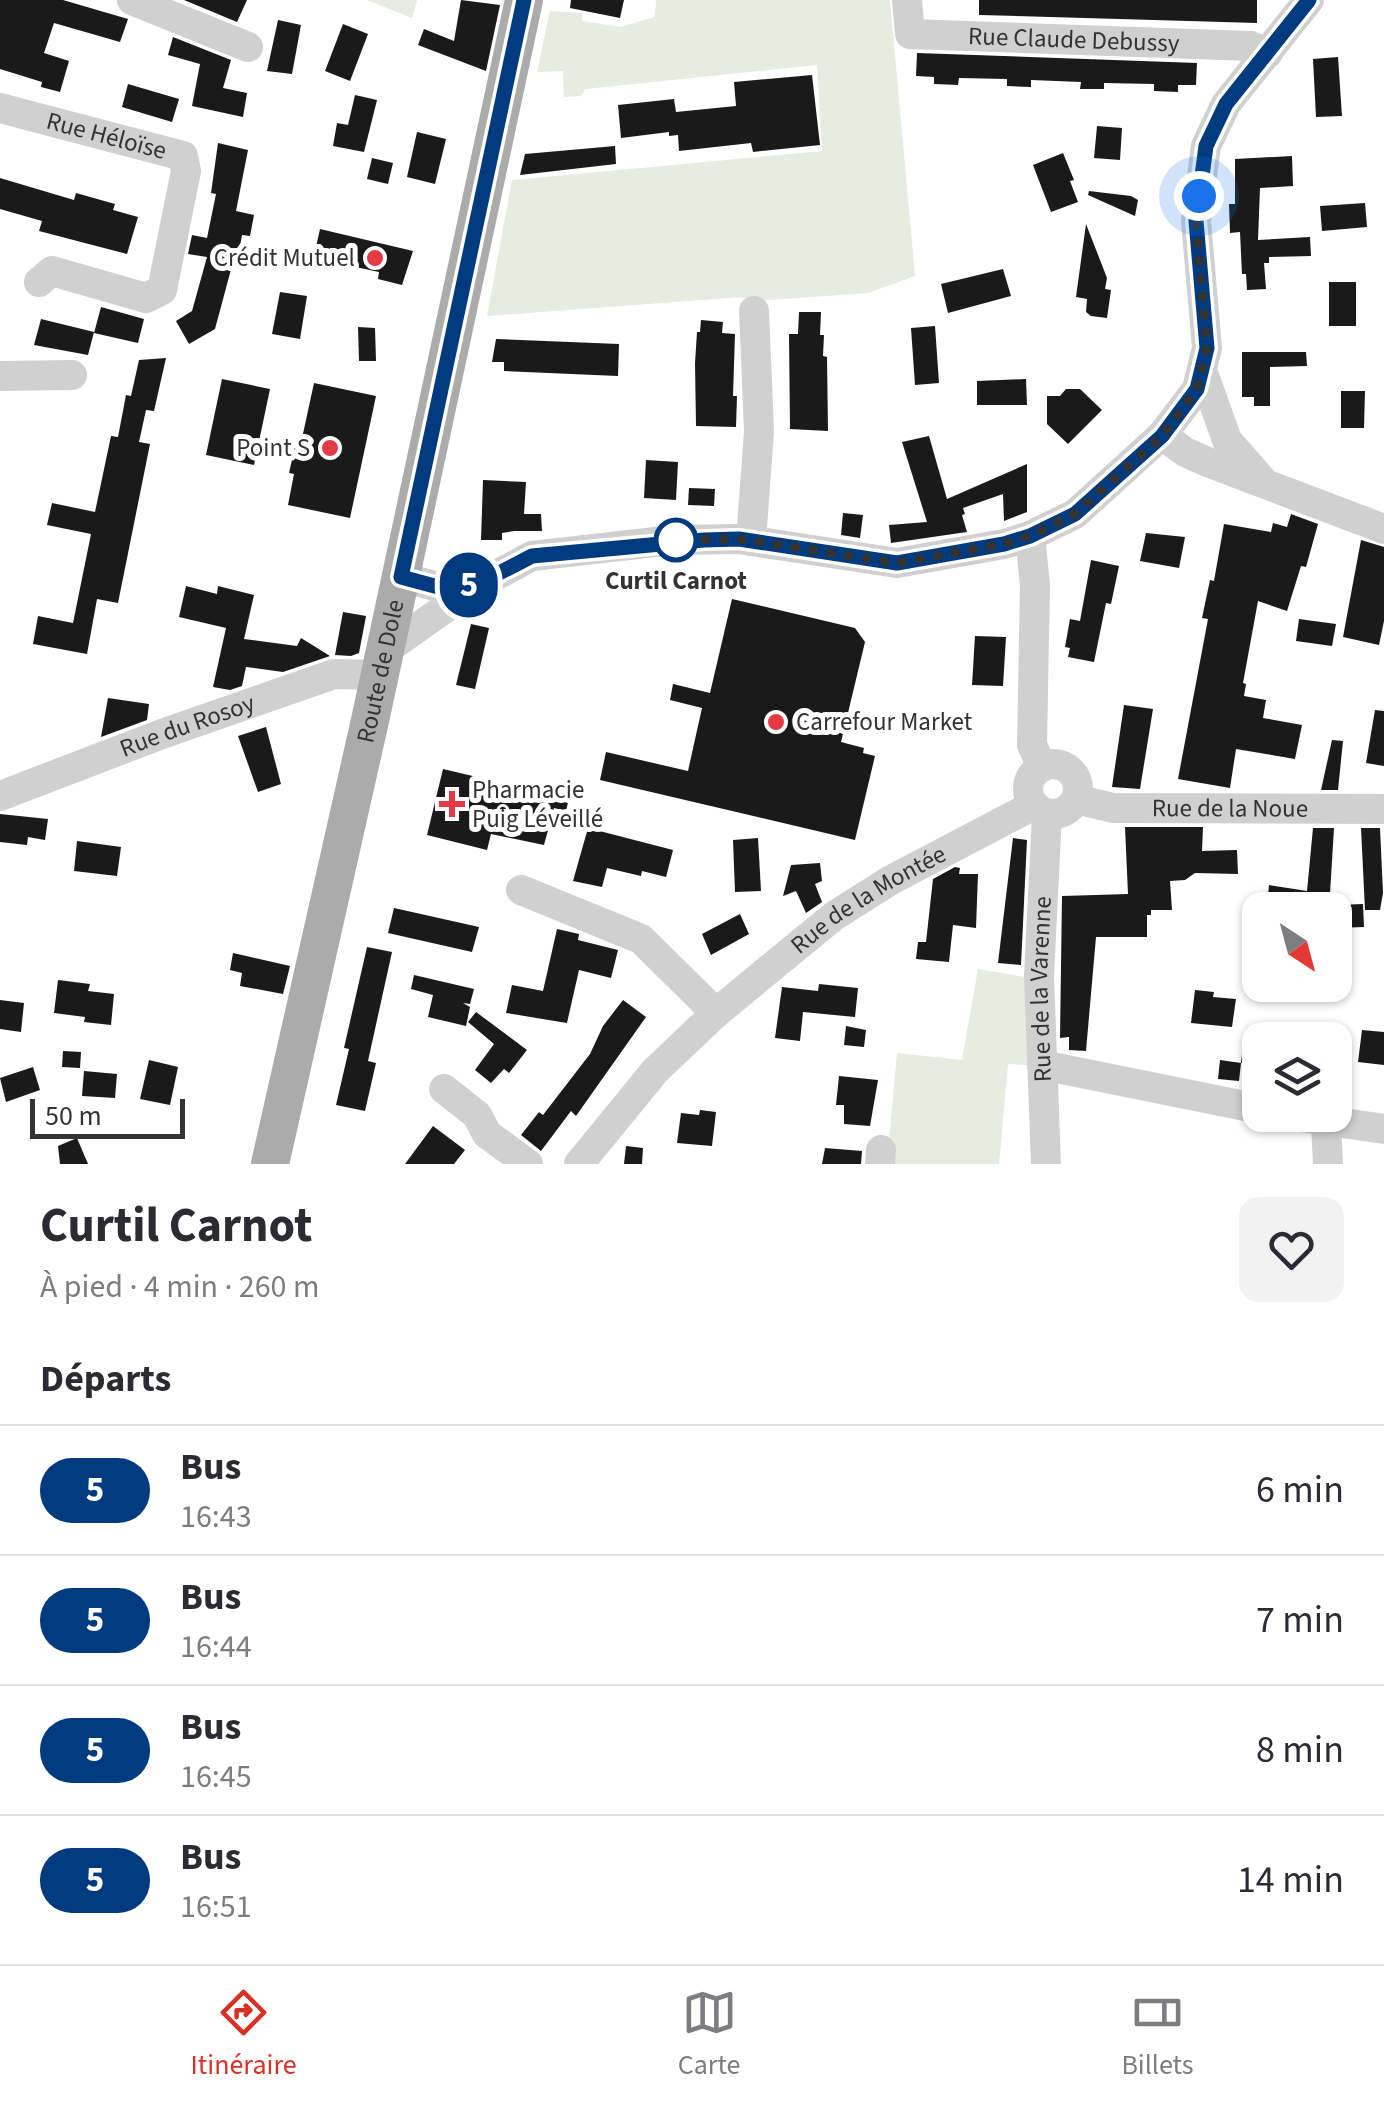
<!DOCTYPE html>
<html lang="fr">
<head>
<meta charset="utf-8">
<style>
	body { margin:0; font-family:"Source Sans 3",sans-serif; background:#f2f2f3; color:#2b2b33; height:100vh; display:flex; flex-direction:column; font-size:38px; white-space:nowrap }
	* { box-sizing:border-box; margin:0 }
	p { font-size:32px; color:#7c7c81 }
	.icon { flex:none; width:55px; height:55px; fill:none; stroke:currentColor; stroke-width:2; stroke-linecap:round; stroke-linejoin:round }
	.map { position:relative; height:1164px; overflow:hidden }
	.sheet { display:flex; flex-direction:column; background:#fff; flex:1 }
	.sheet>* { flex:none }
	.badge { padding:0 20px; border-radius:32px; font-size:35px; line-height:65px }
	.needle { width:65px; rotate:144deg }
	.tools { position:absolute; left:1242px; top:892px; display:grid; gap:20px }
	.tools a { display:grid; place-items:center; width:110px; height:110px; border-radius:20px; background:#fff; box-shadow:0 2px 8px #0004; font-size:50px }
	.scale { position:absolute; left:30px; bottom:25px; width:155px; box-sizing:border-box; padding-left:10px; border:5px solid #333; border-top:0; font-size:28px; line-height:35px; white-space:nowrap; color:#333; -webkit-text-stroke:8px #fff; paint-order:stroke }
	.you { position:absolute; width:50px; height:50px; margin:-25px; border:8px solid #fff; border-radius:50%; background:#1a73e8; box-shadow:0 0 0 15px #1a73e833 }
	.map>.badge { position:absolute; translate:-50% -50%; box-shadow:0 0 0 5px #fff }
	h2 { padding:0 40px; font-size:38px; line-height:90px }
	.round { display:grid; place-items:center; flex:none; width:105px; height:105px; border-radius:20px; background:#f2f2f3 }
	.headline { display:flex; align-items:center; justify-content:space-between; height:170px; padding:0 40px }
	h1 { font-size:48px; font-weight:700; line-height:75px }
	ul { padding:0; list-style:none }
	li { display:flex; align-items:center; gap:30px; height:130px; padding:0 40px; border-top:2px solid #e1e1e2 }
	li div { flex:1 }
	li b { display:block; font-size:38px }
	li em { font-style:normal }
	li .badge { min-width:110px; font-weight:700; text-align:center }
	.tab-bar { display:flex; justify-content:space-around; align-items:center; height:140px; border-top:2px solid #e1e1e2; background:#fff; font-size:28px; color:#7c7c81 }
	.tab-bar a { display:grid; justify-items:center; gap:5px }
	.tab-bar .selected { color:#d93025 }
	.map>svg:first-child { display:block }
	.green { fill:#e6ecdf }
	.building { fill:#1a1a1a }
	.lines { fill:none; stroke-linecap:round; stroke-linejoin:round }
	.minor { stroke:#d0d0d0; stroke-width:30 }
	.major { stroke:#ababab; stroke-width:38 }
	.line-casing { stroke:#fff; stroke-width:22 }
	.line { stroke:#003b80; stroke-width:15 }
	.walk { stroke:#333; stroke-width:10; stroke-dasharray:0 18 }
	.poi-dot { fill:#e63946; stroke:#fff; stroke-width:4 }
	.stop-dot { fill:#fff; stroke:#003b80; stroke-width:5 }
	.labels { text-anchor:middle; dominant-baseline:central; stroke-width:10; stroke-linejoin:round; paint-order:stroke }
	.street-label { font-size:25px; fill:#333; stroke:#fff }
	.poi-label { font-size:25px; fill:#333; stroke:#fff; text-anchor:end }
	.stop-label { font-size:25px; font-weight:bold; fill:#333; stroke:#fff }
</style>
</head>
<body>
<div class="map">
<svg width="1384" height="1164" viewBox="0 0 1384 1164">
	<rect width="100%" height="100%" fill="#fff"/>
	<!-- green -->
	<g class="green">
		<polygon points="367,0 417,0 412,18"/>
		<polygon points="656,0 890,0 915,276 868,293 756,301 741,297 487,316 512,180 822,151 817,65 585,89 581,96 564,97 563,71 537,72 550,11 582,13 582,21 620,27 655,17"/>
		<polygon points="978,969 1025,977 1028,1065 1008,1064 999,1164 887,1164 897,1053 962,1060"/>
	</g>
	<!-- building -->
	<g class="building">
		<polygon points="0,0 63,0 128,19 120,42 54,23 44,53 69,61 60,92 41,87 42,82 0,69"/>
		<polygon points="184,0 247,0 237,22"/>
		<polygon points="461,0 500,5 486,71 418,45 424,29 454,41"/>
		<polygon points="571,0 624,0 620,18 570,8"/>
		<polygon points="979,0 1257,0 1257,23 979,15"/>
		<polygon points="278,20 301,25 292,74 267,71"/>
		<polygon points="343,24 368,34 350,81 325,71"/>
		<polygon points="173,37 231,60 223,88 247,93 243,117 192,106 200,64 168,55"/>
		<polygon points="917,53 1197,63 1196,85 1178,85 1178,92 1154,91 1154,84 1104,83 1104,89 1080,89 1081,82 1031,80 1031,87 1007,86 1007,79 959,78 958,85 934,84 934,77 916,76"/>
		<polygon points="1338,57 1342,116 1316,117 1313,59"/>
		<polygon points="812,75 820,145 753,152 751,143 679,151 678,135 669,136 669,132 621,138 618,105 674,99 676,112 736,106 734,82"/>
		<polygon points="128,84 179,99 172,122 122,107"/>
		<polygon points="355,95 377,100 364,152 333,146 337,123 348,125"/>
		<polygon points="1097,126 1122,128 1120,160 1094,158"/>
		<polygon points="417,132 446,139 435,184 407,177"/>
		<polygon points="218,143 248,150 236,211 254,215 250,236 242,235 237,263 233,262 215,329 189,344 176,321 192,311 207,257 188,254 192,235 207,238 216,194 211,193"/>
		<polygon points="615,146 616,164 520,175 525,154"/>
		<polygon points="1063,153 1074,180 1070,181 1078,202 1051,212 1033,165"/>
		<polygon points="1292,156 1293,186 1260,188 1258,240 1310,237 1311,256 1269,257 1269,263 1264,263 1266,289 1247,290 1246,274 1242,274 1240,232 1230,233 1229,204 1235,204 1235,159"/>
		<polygon points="372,158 393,163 388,184 367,179"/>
		<polygon points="0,178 74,200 76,193 115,204 113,210 138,217 127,254 39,231 42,221 0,209"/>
		<polygon points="1089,191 1131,196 1138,200 1135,216 1088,195"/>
		<polygon points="1365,203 1367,227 1322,231 1320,206"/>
		<polygon points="1086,224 1107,278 1105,289 1111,290 1107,318 1091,316 1086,312 1087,299 1076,297"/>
		<polygon points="320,229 413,251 402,285 378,279 379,272 318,259 321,248 316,247"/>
		<polygon points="1003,269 1011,296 948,313 941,284"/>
		<rect x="1329" y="282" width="27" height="44"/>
		<polygon points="280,292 307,296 300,339 272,334"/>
		<polygon points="101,307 144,319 138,343 94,333"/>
		<polygon points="799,312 821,312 820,335 824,335 823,356 827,357 828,431 790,429 789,334 798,334"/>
		<polygon points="41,319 94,332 88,355 34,345"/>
		<polygon points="701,320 723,322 722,333 735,334 733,396 737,396 736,427 696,426 695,363 697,332 700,332"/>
		<polygon points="935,326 939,383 915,385 911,328"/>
		<polygon points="358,327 375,328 376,361 359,361"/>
		<polygon points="496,339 619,344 618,376 504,371 504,362 492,362"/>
		<polygon points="1242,352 1306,352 1307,366 1270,367 1270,406 1254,406 1254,397 1242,397"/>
		<polygon points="166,358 154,411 146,410 139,442 150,444 118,603 97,599 87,654 33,644 38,616 73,623 91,534 47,525 52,503 95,512 111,436 118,437 126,395 131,396 139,360"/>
		<polygon points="222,379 270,389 254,465 206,455"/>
		<polygon points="1026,379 1027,405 977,405 977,381"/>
		<polygon points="314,383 376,396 350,518 288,505 294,474 289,473 296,442 301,443"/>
		<polygon points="1066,389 1080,389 1102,410 1068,444 1047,424 1047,396 1060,396"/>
		<polygon points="1341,391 1365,391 1364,428 1341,428"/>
		<polygon points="929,436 947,499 1027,464 1027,512 1004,521 1003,494 963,508 965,514 962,515 967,532 891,543 889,525 927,522 902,442"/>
		<polygon points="646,460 678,462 676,500 644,498"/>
		<polygon points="483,480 526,482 524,514 541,514 542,531 514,531 502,533 502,540 481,540"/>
		<polygon points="689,488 715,489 714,506 688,505"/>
		<polygon points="843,513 863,515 860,538 841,535"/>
		<polygon points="1291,514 1318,524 1306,567 1301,566 1287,611 1258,601 1243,683 1246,684 1244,696 1266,700 1263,718 1302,725 1295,759 1236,749 1230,788 1178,779 1208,619 1202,618 1210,580 1214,581 1224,524 1271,532 1273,523 1287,527"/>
		<polygon points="1146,533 1185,537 1179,568 1140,561"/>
		<polygon points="1361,540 1384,547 1384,621 1379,645 1343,637"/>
		<polygon points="1091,560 1119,566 1111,604 1106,603 1094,662 1068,657 1070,648 1065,647 1070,619 1080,621"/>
		<polygon points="186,586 217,594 218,586 254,595 244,639 297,646 301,638 330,656 283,672 246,667 242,686 230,690 213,687 226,628 179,617"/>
		<polygon points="732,599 855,628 865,642 841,742 864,748 863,753 875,756 855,840 600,780 606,752 688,771 702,708 670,700 673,684 710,693"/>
		<polygon points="343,612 366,616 359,653 351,656 335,655"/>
		<polygon points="1299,619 1336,624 1332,646 1296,641"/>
		<polygon points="471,624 489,628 475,689 456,685"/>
		<polygon points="975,636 1006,637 1003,686 972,685"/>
		<polygon points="108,698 149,704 147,720 101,737"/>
		<polygon points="1124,705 1153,709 1140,789 1112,787"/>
		<polygon points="1375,710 1384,711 1384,766 1366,763"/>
		<polygon points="266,727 281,784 258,792 238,736"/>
		<polygon points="1332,740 1343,741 1338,790 1321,790"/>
		<polygon points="443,769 515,786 515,782 570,794 566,811 554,808 544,845 491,834 487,850 427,835"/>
		<polygon points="0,814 48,819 45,840 28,837 27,845 0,842"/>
		<polygon points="1125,827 1203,827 1202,851 1237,850 1238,874 1195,873 1185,880 1170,881 1172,910 1151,910 1151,915 1147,915 1147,937 1096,937 1086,1051 1069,1050 1069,1037 1060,1038 1062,896 1128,894"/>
		<polygon points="588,828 673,850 666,877 642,871 641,876 607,868 602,887 573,881"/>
		<polygon points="1313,828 1334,828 1329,910 1267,905 1269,885 1307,891"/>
		<polygon points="1361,828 1380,828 1383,893 1380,910 1365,910"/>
		<polygon points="758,838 761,891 735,892 733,840"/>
		<polygon points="1013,838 1027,840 1021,965 998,963"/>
		<polygon points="77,841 121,847 117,876 74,871"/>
		<polygon points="820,863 822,881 815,884 822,902 806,913 796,891 783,896 791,865"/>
		<polygon points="955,867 960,868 959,874 978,874 976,928 953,925 949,962 916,959 918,942 926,942 933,879"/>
		<polygon points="1363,904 1364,927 1337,928 1337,905"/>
		<polygon points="394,908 479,927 472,952 388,933"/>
		<polygon points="740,914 749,934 711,955 702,934"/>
		<polygon points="557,929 579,934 578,940 618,950 611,978 579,970 567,1023 506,1013 512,985 543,991"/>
		<polygon points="367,947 392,952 368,1061 376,1063 365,1111 336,1105 349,1049 344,1048"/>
		<polygon points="233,953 290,966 283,994 240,986 242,973 230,970"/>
		<polygon points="414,975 474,989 470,1004 463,1003 470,1007 466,1026 428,1017 433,995 411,989"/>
		<polygon points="58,980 90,984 88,991 114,994 111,1025 84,1022 85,1017 54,1013"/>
		<polygon points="819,984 858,988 855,1017 803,1012 800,1041 775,1038 782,987 818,991"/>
		<polygon points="1195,990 1214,992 1213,997 1236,999 1232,1027 1191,1023"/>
		<polygon points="0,1000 24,1003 21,1032 0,1029"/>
		<polygon points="623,1000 646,1017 576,1116 571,1111 541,1151 521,1135 539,1112 543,1115 590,1054 603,1026"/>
		<polygon points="476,1012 527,1050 509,1073 504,1069 491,1083 475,1070 494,1044 468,1022"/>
		<polygon points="846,1026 866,1030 864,1047 844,1045"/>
		<polygon points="1362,1030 1384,1032 1384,1065 1358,1062"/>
		<polygon points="1244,1037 1260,1038 1260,1066 1241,1063"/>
		<polygon points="63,1051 81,1052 80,1068 62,1067"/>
		<polygon points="149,1060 178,1067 170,1105 140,1099"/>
		<polygon points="1220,1060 1241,1063 1239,1081 1218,1079"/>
		<polygon points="33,1067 40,1090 6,1102 0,1078"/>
		<polygon points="84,1071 117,1074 115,1098 82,1096"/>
		<polygon points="839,1076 878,1080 870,1126 844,1124 844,1105 836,1105"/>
		<polygon points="700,1110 716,1112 712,1146 677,1143 681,1113 699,1115"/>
		<polygon points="433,1126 465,1150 454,1164 405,1164"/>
		<polygon points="77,1138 88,1164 60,1164 58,1146"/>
		<polygon points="626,1146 643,1148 642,1164 624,1164"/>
		<polygon points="825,1148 862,1151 861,1164 822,1164"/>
	</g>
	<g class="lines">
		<!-- minor -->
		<g class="minor">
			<polyline points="132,0 248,47"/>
			<path id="s1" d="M907 0 910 34 1251 46 1268 53"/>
			<path id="s2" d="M0 108 183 156 186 171 162 290 146 298 52 271 39 282"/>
			<polyline points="1202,370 1227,440 1261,479"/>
			<polyline points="0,376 72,375"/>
			<polyline points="1162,435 1185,452 1210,463 1384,529"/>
			<polyline points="1030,536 1035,585 1032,745 1042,767"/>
			<polyline points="751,541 759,431 754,311"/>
			<polyline points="401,577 442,588 478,585"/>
			<polyline points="383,652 478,585 532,556 673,540 739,539 897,563 1004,544 1030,536 1075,514 1162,435 1197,389 1207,348 1196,221 1206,146 1226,104 1309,0"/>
			<circle cx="1053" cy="789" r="25"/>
			<path id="s3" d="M0 796 162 734 334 674 380 675"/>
			<path id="s4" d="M1076 799 1113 808 1384 809"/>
			<polyline points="521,890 641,939 716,1013"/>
			<polyline points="1042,1065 1260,1109"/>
			<polyline points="444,1089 477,1115 487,1134 528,1164"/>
			<polyline points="1287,1115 1384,1129"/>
			<polyline points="1326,1123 1328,1164"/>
			<path id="s5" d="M579 1164 655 1071 716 1013 834 916 891 880 1034 805"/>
			<polyline points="880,1164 881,1150"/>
			<path id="s6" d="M1046 1164 1039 976 1047 814"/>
		</g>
		<!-- major -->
		<path class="major" id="s7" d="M270 1164 371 716 524 0"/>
	</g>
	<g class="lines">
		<!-- line casing -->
		<g class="line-casing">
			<polyline id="line" points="524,0 401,577 442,588 478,584 532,556 704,540 739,539 897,563 1004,544 1030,536 1075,514 1162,436 1197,389 1207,348 1196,221 1206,146 1226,104 1309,0"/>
		</g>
		<!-- line -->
		<use href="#line" class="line"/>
		<!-- walk -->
		<polyline class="walk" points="676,540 673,540 739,539 897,563 1004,544 1030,536 1075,514 1162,436 1197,389 1207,348 1196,221 1199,196"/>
	</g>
	<!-- markers -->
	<g class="poi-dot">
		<circle cx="375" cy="258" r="10"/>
		<circle cx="330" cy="448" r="10"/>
		<circle cx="776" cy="722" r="10"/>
		<path d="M447 789h10v10h10v10h-10v10h-10v-10h-10v-10h10z"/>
	</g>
	<circle class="stop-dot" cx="676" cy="540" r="20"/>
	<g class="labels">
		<!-- street labels -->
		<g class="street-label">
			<text stroke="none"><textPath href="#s1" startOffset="198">Rue Claude Debussy</textPath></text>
			<text stroke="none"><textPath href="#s2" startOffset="110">Rue Héloïse</textPath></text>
			<text stroke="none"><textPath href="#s7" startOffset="505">Route de Dole</textPath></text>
			<text stroke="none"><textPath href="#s3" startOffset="200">Rue du Rosoy</textPath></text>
			<text stroke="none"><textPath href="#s4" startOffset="155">Rue de la Noue</textPath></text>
			<text stroke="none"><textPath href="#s5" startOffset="395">Rue de la Montée</textPath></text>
			<text stroke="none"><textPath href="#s6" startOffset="175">Rue de la Varenne</textPath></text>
		</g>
		<!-- poi labels -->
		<g class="poi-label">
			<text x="355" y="258">Crédit Mutuel</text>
			<text x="310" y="448">Point S</text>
			<text x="796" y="722" text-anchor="start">Carrefour Market</text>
			<text x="472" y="790" text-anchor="start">Pharmacie<tspan x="472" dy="29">Puig Léveillé</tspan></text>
		</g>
		<!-- stop labels -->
		<g class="stop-label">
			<text x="676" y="581">Curtil Carnot</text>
		</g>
	</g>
</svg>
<div class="tools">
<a><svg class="needle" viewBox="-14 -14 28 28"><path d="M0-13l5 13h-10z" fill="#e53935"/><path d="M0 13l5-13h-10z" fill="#7c7c81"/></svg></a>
<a><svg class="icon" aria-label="layers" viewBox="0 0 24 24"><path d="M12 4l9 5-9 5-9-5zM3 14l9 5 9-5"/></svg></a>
</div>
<div class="scale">50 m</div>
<div class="you" style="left:1199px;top:196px"></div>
<b class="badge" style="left:469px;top:585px;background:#003b80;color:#fff">5</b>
</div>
<section class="sheet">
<div class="headline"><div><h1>Curtil Carnot</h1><p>À pied · 4 min · 260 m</p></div><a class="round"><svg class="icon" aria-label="heart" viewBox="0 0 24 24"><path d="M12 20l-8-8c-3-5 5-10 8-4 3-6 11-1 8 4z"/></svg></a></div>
<h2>Départs</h2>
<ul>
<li><span class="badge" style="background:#003b80;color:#fff">5</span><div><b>Bus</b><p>16:43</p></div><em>6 min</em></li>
<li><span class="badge" style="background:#003b80;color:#fff">5</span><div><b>Bus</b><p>16:44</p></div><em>7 min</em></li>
<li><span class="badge" style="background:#003b80;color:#fff">5</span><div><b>Bus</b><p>16:45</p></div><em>8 min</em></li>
<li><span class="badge" style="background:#003b80;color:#fff">5</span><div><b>Bus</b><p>16:51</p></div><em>14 min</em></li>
</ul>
</section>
<nav class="tab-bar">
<a class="selected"><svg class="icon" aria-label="directions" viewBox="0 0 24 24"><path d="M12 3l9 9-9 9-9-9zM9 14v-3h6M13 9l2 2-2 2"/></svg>Itinéraire</a>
<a><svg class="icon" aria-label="map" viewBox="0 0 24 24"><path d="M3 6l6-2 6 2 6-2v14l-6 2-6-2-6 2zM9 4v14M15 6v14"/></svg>Carte</a>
<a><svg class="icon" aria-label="tickets" viewBox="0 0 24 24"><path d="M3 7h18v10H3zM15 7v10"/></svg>Billets</a>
</nav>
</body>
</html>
